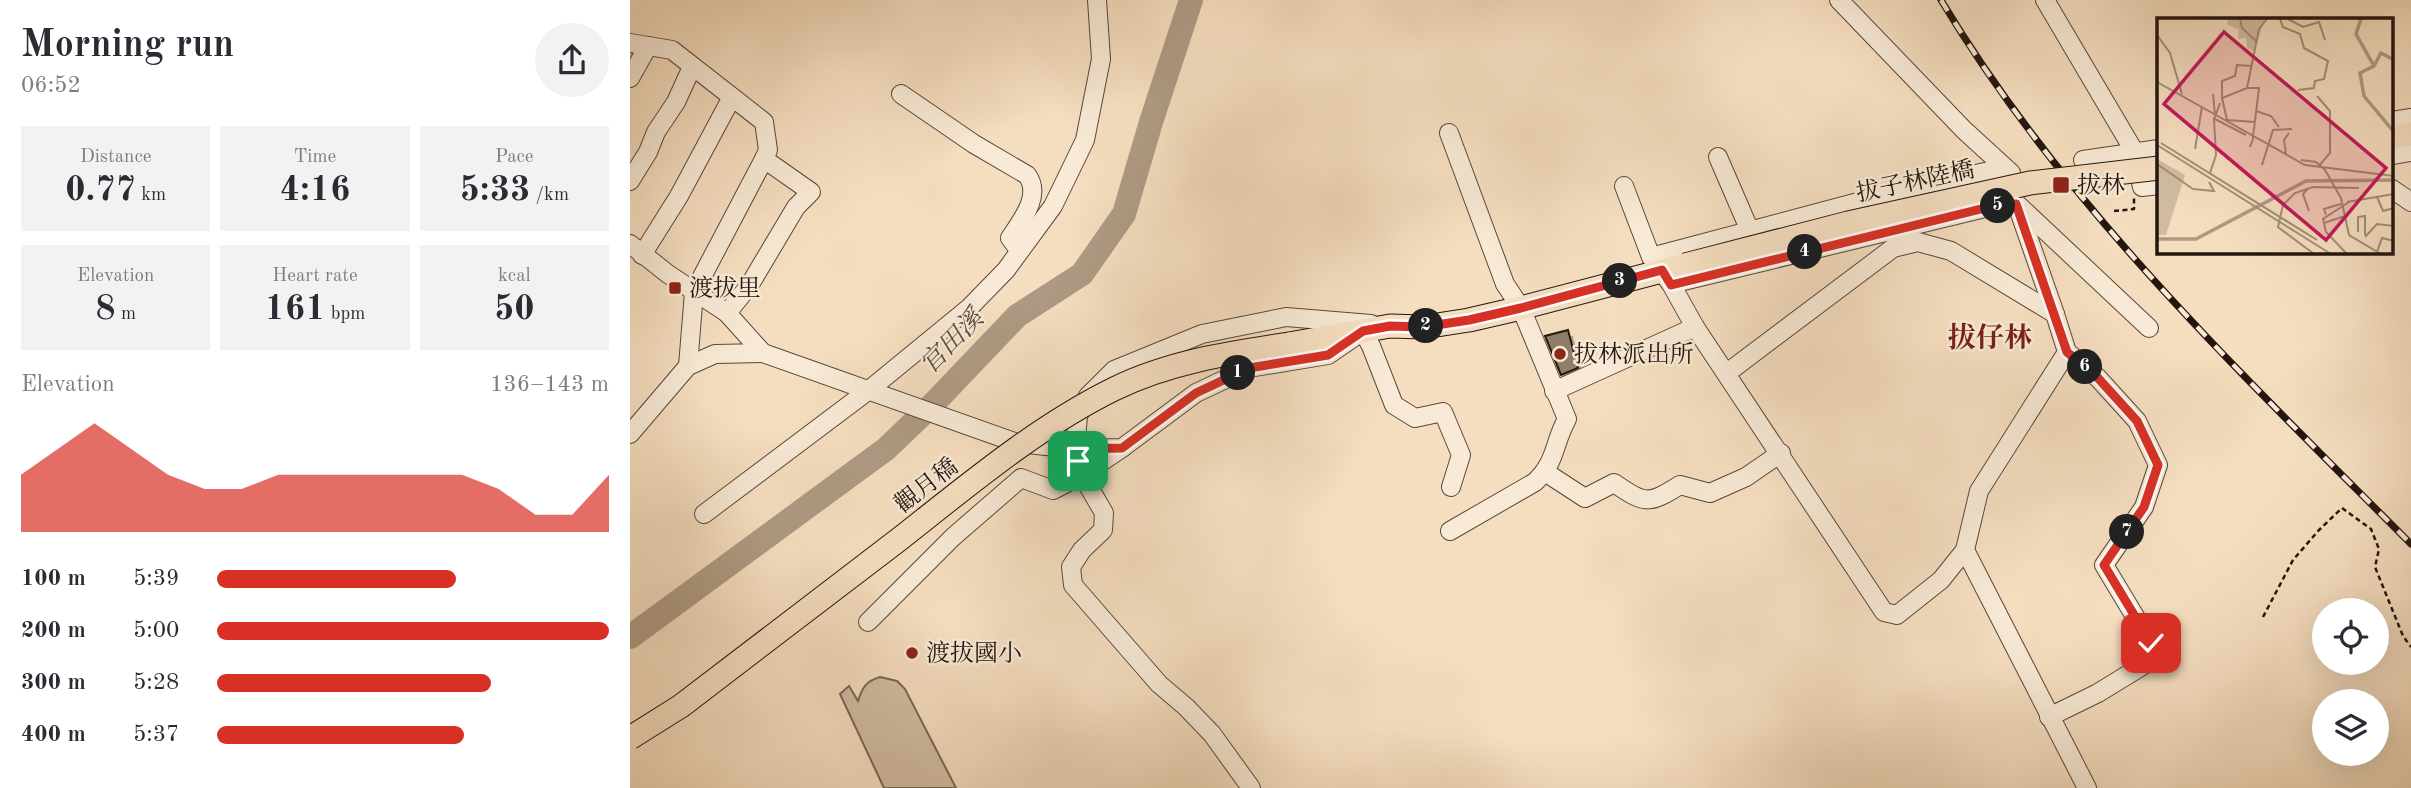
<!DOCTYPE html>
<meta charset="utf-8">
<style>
body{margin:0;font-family:"Old Standard TT","Noto Serif TC",serif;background:#f2f2f3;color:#2b2b33;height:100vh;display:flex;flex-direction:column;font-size:26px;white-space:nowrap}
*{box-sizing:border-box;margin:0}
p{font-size:23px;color:#7c7c81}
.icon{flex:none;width:38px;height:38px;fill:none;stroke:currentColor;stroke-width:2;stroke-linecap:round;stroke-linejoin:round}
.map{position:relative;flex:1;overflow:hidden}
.panel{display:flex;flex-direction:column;background:#fff;width:630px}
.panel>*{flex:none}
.fabs{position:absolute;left:1682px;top:598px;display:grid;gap:14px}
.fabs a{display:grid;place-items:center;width:77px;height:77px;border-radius:50%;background:#fff;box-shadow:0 7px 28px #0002;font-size:35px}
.pin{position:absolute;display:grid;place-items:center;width:60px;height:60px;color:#fff;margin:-30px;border-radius:14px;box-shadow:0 4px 10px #0006}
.km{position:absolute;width:35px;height:35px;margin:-18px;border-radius:50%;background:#222;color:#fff;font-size:19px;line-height:35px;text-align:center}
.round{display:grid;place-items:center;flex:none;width:74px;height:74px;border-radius:37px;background:#f2f2f3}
.head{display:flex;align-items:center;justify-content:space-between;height:119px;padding:0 21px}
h1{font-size:38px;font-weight:800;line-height:52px}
.figures{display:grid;grid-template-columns:repeat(3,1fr);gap:10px;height:119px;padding:7px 21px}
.figures div{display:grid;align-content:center;border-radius:0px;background:#f2f2f3;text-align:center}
.figures b{font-size:35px;font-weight:800}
.figures small{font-size:19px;font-weight:400}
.figures p{font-size:19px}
.chart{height:196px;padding:14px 21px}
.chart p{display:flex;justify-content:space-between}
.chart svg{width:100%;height:126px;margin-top:7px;fill:#d93025;opacity:.7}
ul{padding:0 21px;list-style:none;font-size:23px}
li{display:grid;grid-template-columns:112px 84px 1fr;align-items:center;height:52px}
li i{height:18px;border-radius:9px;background:#d93025}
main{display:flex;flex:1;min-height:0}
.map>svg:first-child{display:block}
</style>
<main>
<section class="panel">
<div class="head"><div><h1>Morning run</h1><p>06:52</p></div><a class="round"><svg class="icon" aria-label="share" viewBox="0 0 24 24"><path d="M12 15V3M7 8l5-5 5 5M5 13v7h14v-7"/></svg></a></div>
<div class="figures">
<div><p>Distance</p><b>0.77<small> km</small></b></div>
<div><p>Time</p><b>4:16</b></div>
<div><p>Pace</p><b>5:33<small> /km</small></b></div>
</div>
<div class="figures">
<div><p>Elevation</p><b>8<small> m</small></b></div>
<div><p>Heart rate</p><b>161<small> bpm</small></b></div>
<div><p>kcal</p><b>50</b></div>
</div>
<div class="chart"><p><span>Elevation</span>136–143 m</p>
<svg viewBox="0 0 160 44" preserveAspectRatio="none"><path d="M0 44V24L10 15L20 6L30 15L40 24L50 29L60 29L70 24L80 24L90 24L100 24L110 24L120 24L130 29L140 38L150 38L160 24V44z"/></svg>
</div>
<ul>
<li><b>100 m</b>5:39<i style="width:61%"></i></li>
<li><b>200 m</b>5:00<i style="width:100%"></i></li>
<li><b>300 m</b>5:28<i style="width:70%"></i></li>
<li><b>400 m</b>5:37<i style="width:63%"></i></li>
</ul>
</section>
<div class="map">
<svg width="1781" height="788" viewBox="0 0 1781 788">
<defs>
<filter id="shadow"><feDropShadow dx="4" dy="7" stdDeviation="0" flood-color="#0004"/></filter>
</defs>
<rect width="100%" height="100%" fill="#f5dec0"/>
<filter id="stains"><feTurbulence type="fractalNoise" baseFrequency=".00286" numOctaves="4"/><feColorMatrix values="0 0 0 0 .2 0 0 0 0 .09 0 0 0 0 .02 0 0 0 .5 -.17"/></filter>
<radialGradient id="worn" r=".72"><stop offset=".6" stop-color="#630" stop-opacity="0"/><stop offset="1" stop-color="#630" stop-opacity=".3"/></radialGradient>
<path fill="#d1bca2" stroke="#7a6858" stroke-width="2" d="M250,677L267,681L275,689L326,788H254L210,694L219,686L228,701C232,688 236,681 250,677Z"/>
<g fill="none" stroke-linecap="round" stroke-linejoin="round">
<polyline stroke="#ae9a84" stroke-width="24" points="0,637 256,449 304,403 387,316 452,274 494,214 521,122 561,0"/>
</g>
<polygon fill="#907e6b" stroke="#23150f" stroke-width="2" filter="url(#shadow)" points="938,330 948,368 931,375 915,336"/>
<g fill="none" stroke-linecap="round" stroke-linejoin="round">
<g stroke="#58473b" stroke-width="20">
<g id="minor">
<polyline points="1209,0 1334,130 1381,173"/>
<polyline points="1415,0 1504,151 1512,187 1529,185"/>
<polyline points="0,43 42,50 134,122 138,150 134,159 64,292 58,366"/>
<polyline points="0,78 18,46"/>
<path d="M271,94L344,144L397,175C412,195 392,220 380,238L389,250"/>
<polyline points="1762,121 1781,118"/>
<path d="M819,133L875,284L891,308L937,419C923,444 927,461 905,482L820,531"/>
<polyline points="1762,155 1781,152"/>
<polyline points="1088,157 1120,231"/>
<polyline points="1453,160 1529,149"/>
<polyline points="0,181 18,152 26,132 46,102 62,67"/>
<polyline points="994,186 1021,257 1041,284 1065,327 1254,612 1267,615 1311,580 1335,550 1349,491 1437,352 1425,314 1321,251 1288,242 1263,248 1097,373"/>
<polyline points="1762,189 1781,202"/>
<polyline points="1388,208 1425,314"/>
<polyline points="0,244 38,274 97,313 133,353 387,443 445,449 492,448 566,393 619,368 698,355 733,331 741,346 764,405 785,418 813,412 831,455 821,487"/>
<polyline points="12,255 49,196 102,97"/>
<polyline points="1021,257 1292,185 1374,168"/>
<polyline points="1041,284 1351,209 1386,203 1519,328"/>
<polyline points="97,313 119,286 166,207 181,192 134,159"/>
<polyline points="924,391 1065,327"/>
<polyline points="0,434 58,366 85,354 133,353"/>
<path d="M915,472L955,498L984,483C1015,504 1018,505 1050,485L1080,493L1116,477L1151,453"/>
<polyline points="74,514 239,390 339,308 376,270 423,206 455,140 471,59 467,0"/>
<polyline points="1335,550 1457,788"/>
<polyline points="238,622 323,537 391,478 423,490 452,475 492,448"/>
<polyline points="1419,717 1468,693 1517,663 1521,643 1474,565 1514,507 1528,465 1507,421 1468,378 1437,352"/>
<polyline points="621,788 582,734 556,707 529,684 443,585 441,567 452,550 473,530 474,513 452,475 445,449 448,416 458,396 484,370 572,334 656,317 741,324"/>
</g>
</g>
<g stroke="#23150f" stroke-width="25">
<g id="major">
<polyline points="1762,137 1781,134"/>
<polyline points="659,344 760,326 794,327 839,320 891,308 1055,265"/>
</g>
</g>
<g stroke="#23150f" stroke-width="2.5" stroke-dasharray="5 3.5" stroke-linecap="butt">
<polyline points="1484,211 1504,209 1504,198"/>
<polyline points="1633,617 1663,560 1689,530 1712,508 1741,529 1749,549 1745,567 1773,636 1781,647"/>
</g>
<use href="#minor" stroke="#f8ead6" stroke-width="18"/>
<use href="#major" stroke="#f5dec0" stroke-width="23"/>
<g stroke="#23150f" stroke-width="7">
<path id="rail" d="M1311,0C1435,207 1612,374 1781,544"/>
</g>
<use href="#rail" stroke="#f8ead6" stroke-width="4.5" stroke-dasharray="13" stroke-linecap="butt"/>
<g stroke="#23150f" stroke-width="25" stroke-linecap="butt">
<g id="major-bridge">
<polyline points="1055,265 1218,223 1400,183 1529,168"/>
<path d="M0,738L51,706C123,651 195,596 267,541C336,487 405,428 484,389C539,362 599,353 659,344"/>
</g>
</g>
<use href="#major-bridge" stroke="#f5dec0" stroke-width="23"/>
</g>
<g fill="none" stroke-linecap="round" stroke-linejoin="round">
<g stroke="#fff" stroke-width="14">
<polyline id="route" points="448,461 445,449 492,448 566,393 619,368 698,355 733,331 760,326 793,327 839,320 891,308 1032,270 1041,285 1351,209 1386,204 1437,352 1468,378 1507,421 1528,465 1514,507 1474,565 1521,643"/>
</g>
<use href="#route" stroke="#d93025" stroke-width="9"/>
</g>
<g fill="#8f2418" stroke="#f8ead6" stroke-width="2.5">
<rect x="1422" y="176" width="18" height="18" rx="3.5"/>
<rect x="38" y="281" width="14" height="14" rx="3.5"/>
<circle cx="930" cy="354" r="7"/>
<circle cx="282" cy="653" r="7"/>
</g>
<g text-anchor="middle" stroke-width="5" stroke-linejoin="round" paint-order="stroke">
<g font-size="24" fill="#23150f" stroke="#f8ead6">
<text transform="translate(1285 181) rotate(-12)" y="8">拔子林陸橋</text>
<text transform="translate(296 485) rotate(-38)" y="8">觀月穚</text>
</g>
<g font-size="24" fill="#23150f" stroke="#f8ead6" text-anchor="start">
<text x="1447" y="193">拔林</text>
<text x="59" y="296">渡拔里</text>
<text x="944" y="362">拔林派出所</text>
<text x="296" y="661">渡拔國小</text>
</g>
<g font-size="26" font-style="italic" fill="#5b4a3e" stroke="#f8ead6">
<text transform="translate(321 341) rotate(-46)" y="9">官田溪</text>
</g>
<g font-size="28" font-weight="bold" fill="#7a1f14" stroke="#f8ead6">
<text x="1360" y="347">拔仔林</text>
</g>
</g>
<g transform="translate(1527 18)">
<rect width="236" height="236" fill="#f5dec0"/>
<path d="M71,1H108L97,34L90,30L89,20L81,21L82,12L70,6ZM0,141L28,157L9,217H0Z" fill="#d1bca2"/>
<path fill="none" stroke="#ae9a84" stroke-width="3.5" d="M204,1L199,16L217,48M237,42L224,35L217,48L203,55L207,78L237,114M0,221H39L149,163L237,162"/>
<path fill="none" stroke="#a18e79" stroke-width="2" d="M83,1L85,10L100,24M123,1L126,9L143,16L147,30L171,43L167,61L158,63L157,70L141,72M131,1L146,9L162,4L168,22M0,17L13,35L25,76M0,64L148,147L237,158M90,70L102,11L110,1M56,76L58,97M160,78L173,93V135L161,149M65,80V63L78,58L80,47L95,48M99,93L114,98L122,109M56,100L89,117M4,125L160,222M0,127L174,236M93,129L96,121V117L97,111L102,70H90L65,80L70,102L98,104M38,131L45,89M129,136L127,122L132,115M144,142L159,144L168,152L184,180L192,217L224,236M0,146L36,171L57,173L52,164M105,147L116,112L135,111M53,155L59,137L57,102L63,85M150,172L146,176L152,193M220,179L226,193L237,190M190,184L237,176M169,197L167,191L184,186M167,205L188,198M201,214V199L208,198V217M208,219L220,206L237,208M220,234L225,220L237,223M157,236L121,209L126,187L138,175L156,169L202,170M190,236L169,214L166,201L192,184"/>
<path fill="#c2185b" fill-opacity="0.15" stroke="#c2185b" stroke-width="3.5" d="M67,14L229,150L169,222L7,86Z"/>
<rect width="236" height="236" fill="none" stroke="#23150f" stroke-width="3.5"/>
</g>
<rect width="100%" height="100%" filter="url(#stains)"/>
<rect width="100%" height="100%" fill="url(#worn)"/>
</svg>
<div class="fabs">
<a><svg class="icon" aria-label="locate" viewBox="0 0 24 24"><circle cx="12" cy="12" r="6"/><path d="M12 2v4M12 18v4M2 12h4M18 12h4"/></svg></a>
<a><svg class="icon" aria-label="layers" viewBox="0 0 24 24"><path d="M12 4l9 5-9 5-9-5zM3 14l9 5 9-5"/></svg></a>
</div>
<div class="pin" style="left:448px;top:461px;background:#1e9e55"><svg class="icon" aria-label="arrive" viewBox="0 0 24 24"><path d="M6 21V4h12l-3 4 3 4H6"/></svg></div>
<div class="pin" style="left:1521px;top:643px;background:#d93025"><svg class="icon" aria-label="check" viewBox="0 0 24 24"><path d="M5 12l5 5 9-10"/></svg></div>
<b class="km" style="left:608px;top:373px">1</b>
<b class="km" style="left:796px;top:326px">2</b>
<b class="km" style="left:990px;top:281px">3</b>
<b class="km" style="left:1175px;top:252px">4</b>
<b class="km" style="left:1368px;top:206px">5</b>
<b class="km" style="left:1455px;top:367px">6</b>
<b class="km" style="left:1497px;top:532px">7</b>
</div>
</main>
